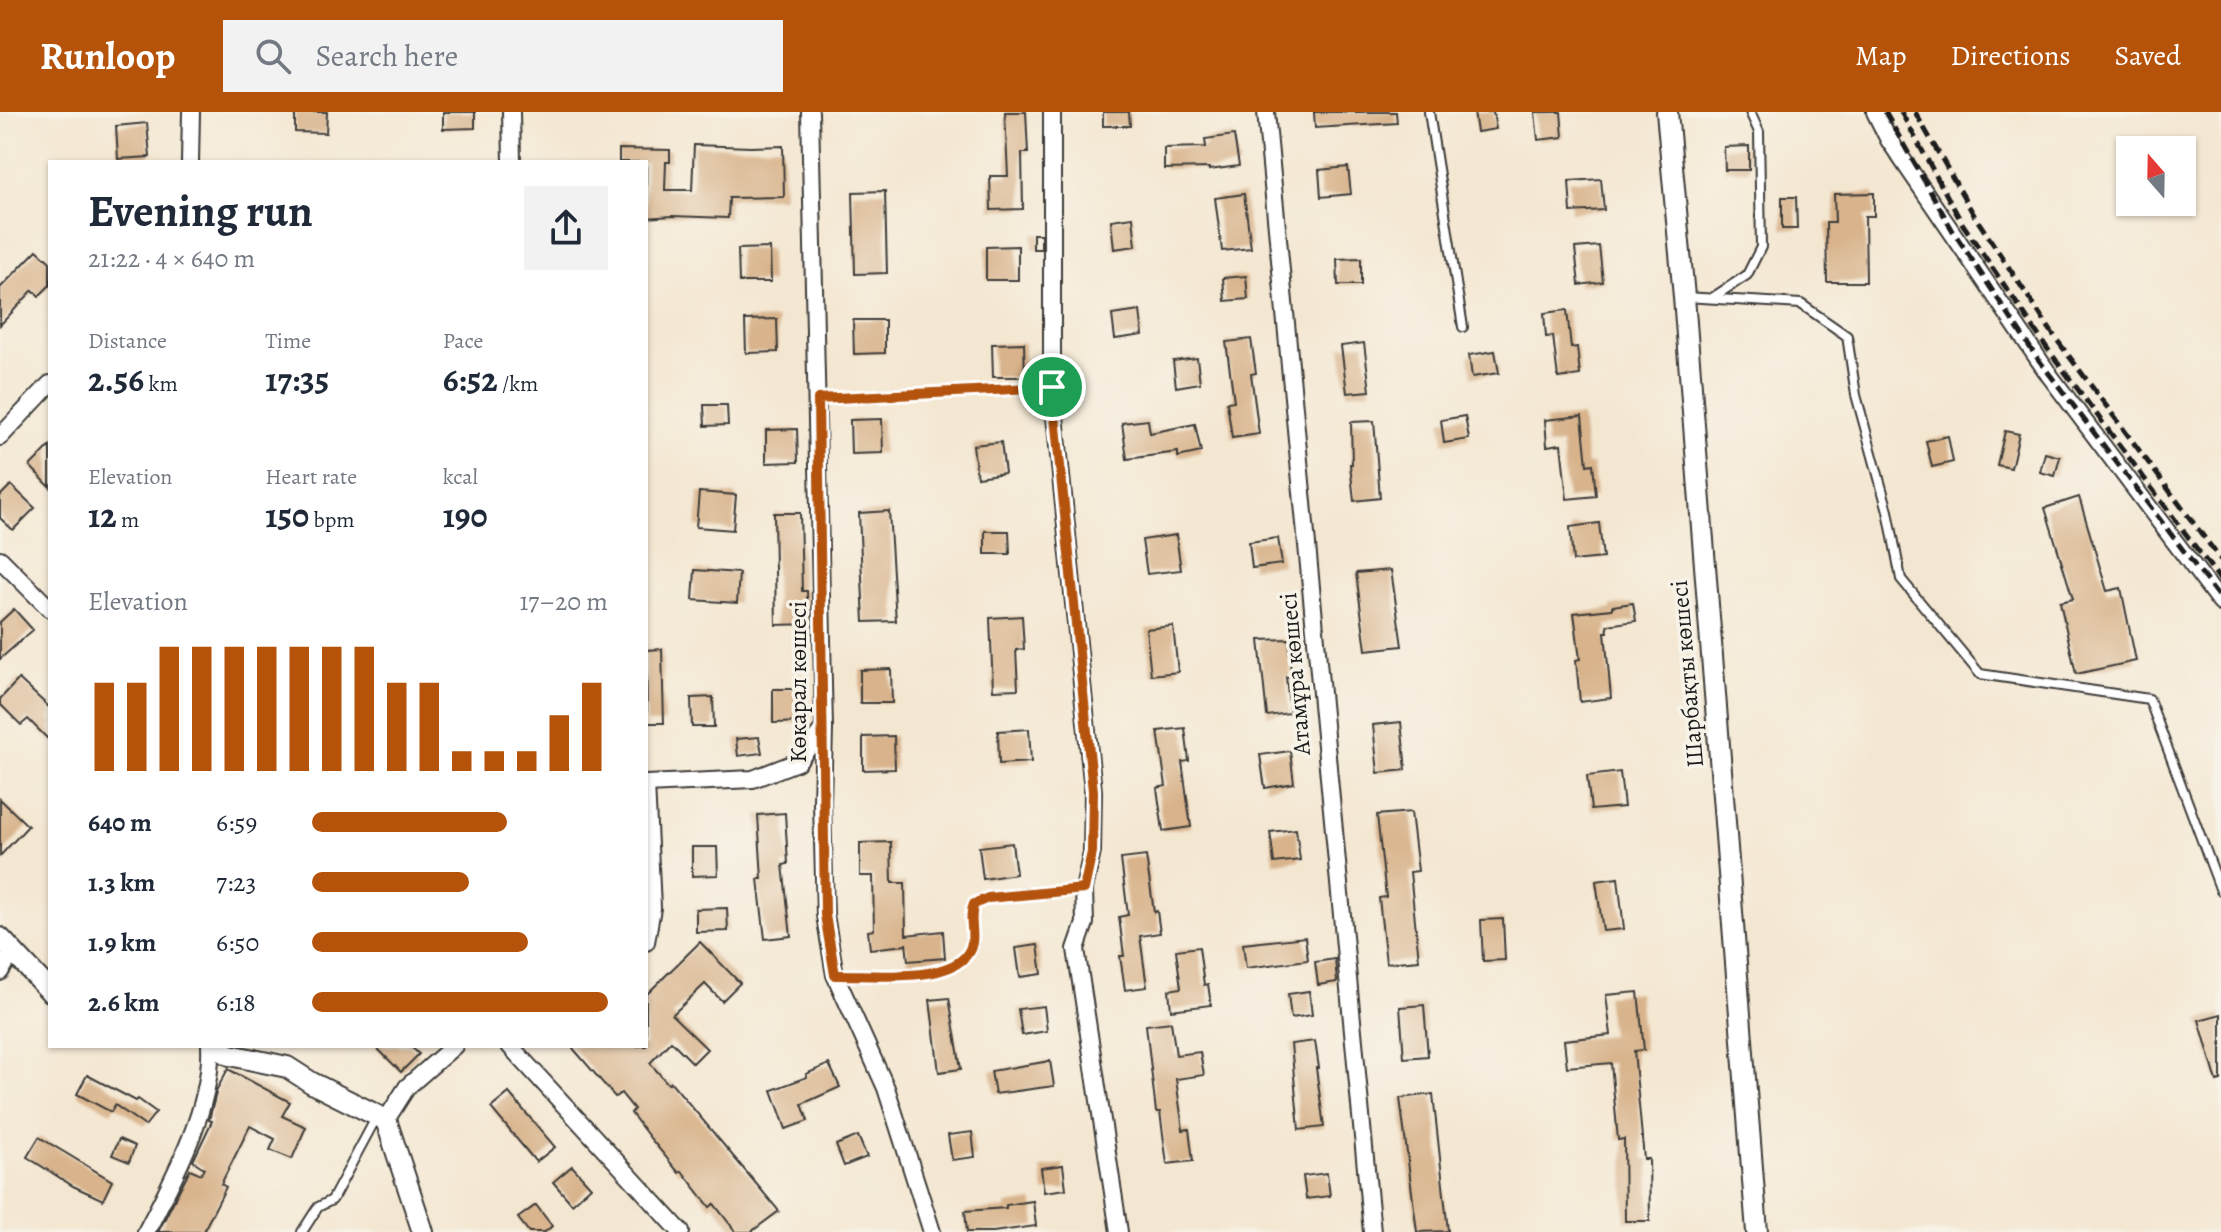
<!DOCTYPE html>
<meta charset="utf-8">
<style>
body{margin:0;font-family:Alegreya,serif;background:#f2f2f3;color:#1f2937;height:100vh;display:flex;flex-direction:column;font-size:30px;white-space:nowrap}
*{box-sizing:border-box;margin:0}
p{font-size:26px;color:#747a83}
.icon{flex:none;width:44px;height:44px;fill:none;stroke:currentColor;stroke-width:2;stroke-linecap:round;stroke-linejoin:round}
.map{position:relative;flex:1;overflow:hidden}
.sheet{position:absolute;left:48px;top:48px;width:600px;height:888px;display:flex;flex-direction:column;background:#fff;border-radius:0px;box-shadow:0 2px 6px #0004}
.sheet>*{flex:none}
.needle{width:52px;rotate:340deg}
.buttons{position:absolute;left:2116px;top:24px;display:grid;gap:16px}
.buttons a{display:grid;place-items:center;width:80px;height:80px;border-radius:0px;background:#fff;box-shadow:0 2px 6px #0004;font-size:40px}
.pin{position:absolute;display:grid;place-items:center;width:68px;height:68px;color:#fff;margin:-34px;border:4px solid #fff;border-radius:50%;box-shadow:0 2px 8px #0007}
.round{display:grid;place-items:center;flex:none;width:84px;height:84px;border-radius:0px;background:#f2f2f3}
.headline{display:flex;align-items:center;justify-content:space-between;height:136px;padding:0 40px}
h1{font-size:44px;font-weight:700;line-height:60px}
.figures{display:grid;grid-template-columns:repeat(3,1fr);gap:12px;height:136px;padding:8px 40px}
.figures div{display:grid;align-content:center}
.figures b{font-size:34px;font-weight:700}
.figures small{font-size:22px;font-weight:400}
.figures p{font-size:22px}
.chart{height:224px;padding:16px 40px}
.chart p{display:flex;justify-content:space-between}
.chart svg{width:100%;height:144px;margin-top:8px;stroke:#b45309;stroke-width:6}
ul{padding:0 40px;list-style:none;font-size:26px}
li{display:grid;grid-template-columns:128px 96px 1fr;align-items:center;height:60px}
li i{height:20px;border-radius:10px;background:#b45309}
header{display:flex;align-items:center;gap:48px;box-sizing:border-box;height:112px;padding:0 40px;background:#b45309;color:#fff}
header strong{font-size:38px}
nav{display:flex;gap:44px;margin-inline-start:auto;font-size:28px}
.search{width:560px;height:72px;background:#f2f2f3;display:flex;align-items:center;gap:20px;box-sizing:border-box;padding:0 28px;border-radius:0px;color:#747a83;font-size:30px}
.map>svg:first-child{display:block}
</style>
<header>
<strong>Runloop</strong>
<div class="search"><svg class="icon" aria-label="search" viewBox="0 0 24 24"><circle cx="10" cy="10" r="6"/><path d="M15 15l6 6"/></svg>Search here</div>
<nav><a>Map</a><a>Directions</a><a>Saved</a></nav>
</header>
<div class="map">
<svg width="2221" height="1120" viewBox="0 0 2221 1120">
<rect width="100%" height="100%" fill="#f7f3e8"/>
<filter id="ink" filterUnits="userSpaceOnUse"><feTurbulence type="fractalNoise" baseFrequency=".0125" numOctaves="2"/><feDisplacementMap in="SourceGraphic" scale="16" xChannelSelector="R" yChannelSelector="G"/><feConvolveMatrix kernelMatrix="1 2 1 2 8 2 1 2 1" color-interpolation-filters="sRGB"/></filter>
<filter id="wash" filterUnits="userSpaceOnUse"><feTurbulence type="fractalNoise" baseFrequency=".006" numOctaves="4" result="noise"/><feDisplacementMap in="SourceGraphic" scale="32" xChannelSelector="R" yChannelSelector="G"/><feGaussianBlur stdDeviation="1.8" result="paint"/><feColorMatrix in="noise" values="0 0 0 0 0 0 0 0 0 0 0 0 0 0 0 0 0 1.4 0 .05"/><feComposite in="paint" operator="in"/></filter>
<g filter="url(#wash)">
<rect width="100%" height="100%" fill="#f4e7d2"/>
<g id="blocks">
<g fill="#d8b38b">
<polygon points="295,0 327,0 326,21 295,20"/>
<polygon points="443,0 475,0 475,16 443,17"/>
<polygon points="1005,0 1026,0 1028,41 1022,41 1023,97 991,98 990,64 1008,64"/>
<polygon points="1103,0 1129,0 1130,14 1103,14"/>
<polygon points="1314,0 1396,0 1397,11 1315,16"/>
<polygon points="1474,0 1493,0 1496,17 1477,20"/>
<polygon points="1535,0 1561,0 1563,25 1538,28"/>
<polygon points="147,11 150,45 118,47 116,14"/>
<polygon points="1234,23 1239,54 1209,58 1209,56 1164,57 1164,36 1206,35 1205,27"/>
<polygon points="694,33 751,35 783,34 784,85 729,86 728,106 672,104 646,106 646,50 619,50 619,37 670,38 670,50 666,50 665,78 692,78"/>
<polygon points="1749,34 1749,58 1725,58 1724,35"/>
<polygon points="1348,55 1351,82 1321,85 1319,58"/>
<polygon points="1601,67 1604,98 1571,100 1569,69"/>
<polygon points="885,79 887,161 855,162 853,80"/>
<polygon points="1874,81 1874,104 1865,104 1866,170 1827,170 1826,111 1835,111 1834,82"/>
<polygon points="1244,82 1251,136 1222,139 1215,86"/>
<polygon points="1782,85 1796,85 1797,117 1782,117"/>
<polygon points="1133,105 1136,134 1114,137 1111,108"/>
<rect x="1033" y="122" width="8" height="15"/>
<polygon points="1018,134 1018,168 986,168 986,135"/>
<polygon points="1599,134 1603,170 1579,173 1575,136"/>
<polygon points="770,136 771,170 739,170 738,137"/>
<polygon points="37,138 50,150 50,173 39,184 33,178 0,213 0,176"/>
<polygon points="1361,146 1361,173 1338,173 1337,147"/>
<polygon points="1246,164 1248,187 1225,189 1223,166"/>
<polygon points="1567,198 1571,236 1577,235 1580,263 1558,266 1553,224 1546,225 1544,201"/>
<polygon points="1140,199 1143,223 1115,227 1112,203"/>
<polygon points="777,207 778,240 746,241 745,208"/>
<polygon points="853,208 885,208 885,241 854,242"/>
<polygon points="1251,227 1256,261 1251,262 1259,322 1232,326 1227,290 1234,289 1226,230"/>
<polygon points="1024,231 1025,265 993,265 992,232"/>
<polygon points="1364,231 1370,279 1347,281 1341,234"/>
<polygon points="1495,239 1499,261 1472,265 1469,243"/>
<polygon points="1197,246 1200,271 1176,275 1173,249"/>
<polygon points="704,293 727,293 728,313 705,314"/>
<polygon points="1465,304 1469,327 1444,331 1441,308"/>
<polygon points="1582,304 1587,353 1593,352 1596,384 1567,387 1561,332 1547,334 1545,308"/>
<polygon points="882,307 883,341 851,342 850,308"/>
<polygon points="1148,308 1150,321 1195,312 1201,340 1178,345 1178,340 1127,347 1122,311"/>
<polygon points="1374,309 1380,386 1354,389 1350,352 1352,352 1351,310"/>
<polygon points="797,317 798,350 766,351 766,318"/>
<polygon points="2005,319 2019,322 2011,356 1997,353"/>
<polygon points="1948,324 1953,350 1932,355 1926,329"/>
<polygon points="1001,330 1005,361 977,365 973,333"/>
<polygon points="50,334 50,375 30,354"/>
<polygon points="2045,341 2060,345 2055,364 2040,360"/>
<polygon points="11,373 35,396 13,418 0,406 0,384"/>
<polygon points="699,380 736,383 733,418 696,415"/>
<polygon points="2079,385 2107,479 2121,476 2136,549 2076,562 2060,490 2073,487 2045,396"/>
<polygon points="889,399 896,509 864,510 859,401"/>
<polygon points="774,401 800,401 802,479 807,479 808,512 776,513"/>
<polygon points="1599,411 1603,446 1573,449 1570,415"/>
<polygon points="985,419 1009,419 1010,442 985,442"/>
<polygon points="1176,423 1181,458 1147,462 1142,428"/>
<polygon points="1278,426 1282,452 1252,456 1249,430"/>
<polygon points="695,458 739,461 737,491 693,488"/>
<polygon points="1391,458 1402,534 1366,538 1356,461"/>
<polygon points="1633,491 1636,509 1607,513 1608,520 1605,520 1611,586 1580,590 1576,548 1580,547 1574,501 1612,497 1612,494"/>
<polygon points="14,497 33,518 0,547 0,510"/>
<polygon points="1022,504 1024,537 1016,538 1018,577 993,578 990,506"/>
<polygon points="1173,514 1178,560 1151,563 1146,517"/>
<polygon points="1289,527 1291,564 1286,565 1290,601 1267,604 1259,528"/>
<polygon points="662,537 664,611 647,611 646,538"/>
<polygon points="891,557 892,591 860,591 860,558"/>
<polygon points="19,567 50,596 50,629 28,607 21,613 0,592 0,587"/>
<polygon points="773,577 804,577 805,610 773,611"/>
<polygon points="713,585 714,615 692,615 691,586"/>
<polygon points="1401,610 1406,658 1378,661 1373,613"/>
<polygon points="1185,616 1189,649 1182,650 1191,715 1163,719 1157,676 1166,674 1158,619"/>
<polygon points="1029,617 1031,650 999,652 998,619"/>
<polygon points="894,624 895,657 863,658 863,625"/>
<polygon points="759,625 762,641 738,644 736,627"/>
<polygon points="1290,639 1294,671 1265,676 1260,643"/>
<polygon points="1620,660 1624,695 1591,698 1587,664"/>
<polygon points="0,687 28,714 0,744"/>
<polygon points="1411,700 1418,759 1410,760 1419,848 1386,851 1379,786 1386,785 1377,703"/>
<polygon points="785,701 788,752 783,753 791,824 765,827 758,767 762,767 758,703"/>
<polygon points="1296,717 1300,748 1274,751 1270,720"/>
<polygon points="891,730 892,771 905,771 906,823 943,819 945,846 908,849 906,831 906,833 870,837 868,819 874,818 873,764 860,764 860,731"/>
<polygon points="1012,731 1016,762 983,767 979,735"/>
<polygon points="692,735 717,735 718,763 692,764"/>
<polygon points="1146,744 1154,800 1157,799 1160,821 1140,824 1147,875 1125,878 1120,844 1124,844 1119,805 1128,803 1121,747"/>
<polygon points="1618,766 1624,817 1603,819 1596,769"/>
<polygon points="727,796 728,819 696,820 696,797"/>
<polygon points="1503,807 1505,848 1483,849 1481,808"/>
<polygon points="1305,825 1308,848 1246,856 1243,832"/>
<polygon points="700,830 740,871 722,889 705,872 672,903 707,937 693,951 671,929 650,951 668,972 671,970 779,1099 751,1120 736,1120 714,1092 710,1095 682,1059 679,1061 650,1026 631,1001 634,997 621,981 615,985 571,934 646,934 646,883"/>
<polygon points="1038,833 1042,862 1020,865 1016,836"/>
<polygon points="1199,835 1204,873 1208,872 1211,893 1171,898 1169,878 1181,876 1176,838"/>
<polygon points="1335,847 1337,870 1318,873 1315,850"/>
<polygon points="1309,879 1312,903 1291,906 1288,882"/>
<polygon points="1638,880 1644,938 1634,939 1644,1047 1649,1047 1650,1109 1625,1109 1624,1027 1618,1028 1611,951 1567,955 1564,928 1611,923 1606,883"/>
<polygon points="949,886 961,957 939,960 930,888"/>
<polygon points="1424,893 1428,944 1404,946 1400,895"/>
<polygon points="1044,894 1047,919 1022,923 1018,897"/>
<polygon points="2221,902 2221,969 2217,970 2199,908"/>
<polygon points="1171,910 1176,943 1200,940 1204,963 1176,967 1183,1018 1189,1017 1193,1049 1167,1052 1160,1000 1156,1000 1146,913"/>
<polygon points="1315,929 1319,956 1316,956 1324,1015 1299,1018 1291,932"/>
<polygon points="375,934 410,934 419,942 401,960"/>
<polygon points="1050,949 1054,974 995,982 991,959"/>
<polygon points="829,952 840,975 802,992 808,1009 786,1017 772,978 807,965 806,962"/>
<polygon points="228,957 290,990 282,1004 306,1015 292,1047 270,1038 275,1027 250,1014 221,1072 226,1075 203,1120 158,1120 190,1057 201,1062 204,1056 193,1049 212,1009 209,1008 217,977"/>
<polygon points="87,963 136,989 138,987 156,1000 145,1014 115,993 111,1000 77,982"/>
<polygon points="509,981 555,1035 536,1050 491,996"/>
<polygon points="1433,982 1448,1119 1417,1120 1400,986"/>
<polygon points="972,1020 975,1045 952,1048 948,1023"/>
<polygon points="858,1024 867,1045 844,1054 836,1033"/>
<polygon points="39,1025 112,1069 103,1088 73,1074 27,1045"/>
<polygon points="119,1027 135,1034 129,1050 112,1043"/>
<polygon points="1063,1053 1066,1077 1044,1080 1041,1056"/>
<polygon points="572,1054 591,1075 572,1092 553,1070"/>
<polygon points="1327,1061 1330,1084 1306,1087 1303,1064"/>
<polygon points="1033,1089 1036,1114 993,1120 967,1120 965,1099 1006,1096 1006,1093"/>
<polygon points="536,1093 552,1114 545,1120 529,1120 518,1106"/>
</g>
</g>
</g>
<g filter="url(#ink)">
<use href="#blocks" fill-opacity="0" stroke="#3c3a37" stroke-width="2"/>
<g fill="none" stroke-linecap="round" stroke-linejoin="round">
<g stroke="#3c3a37" stroke-width="12">
<g id="service">
<polyline points="1429,0 1463,215"/>
<polyline points="1685,185 1801,192 1847,224 1856,283 1888,399 1901,467 1980,562 2149,587 2221,779"/>
<polyline points="1712,186 1747,163 1761,135 1759,20 1750,0"/>
<polyline points="818,287 1052,275"/>
<path d="M835,863C869,862 948,872 968,841C978,826 967,808 974,792L988,786L1084,777"/>
<polyline points="302,1120 318,1095 332,1088 376,1006"/>
</g>
</g>
<g stroke="#3c3a37" stroke-width="20">
<g id="minor">
<polyline points="511,0 512,50"/>
<polyline points="810,0 824,616 822,690 825,803 835,863 886,976 932,1120"/>
<polyline points="1052,0 1052,275 1093,679 1092,740 1084,777 1085,811 1076,837 1119,1120"/>
<polyline points="1266,0 1372,1120"/>
<polyline points="1875,0 1889,28 2050,264 2221,491"/>
<polyline points="190,50 191,0"/>
<polyline points="0,325 50,272"/>
<polyline points="0,447 50,497"/>
<polyline points="646,672 753,667 797,650 824,616"/>
<polyline points="646,830 652,796 646,672"/>
<polyline points="0,860 13,840"/>
<polyline points="510,934 681,1120"/>
<polyline points="386,1008 407,975 454,934"/>
<path d="M146,1120C173,1068 213,994 210,934"/>
</g>
</g>
<g stroke="#3c3a37" stroke-width="24">
<g id="tertiary">
<polyline points="1667,0 1684,185 1757,1120"/>
<polyline points="0,826 50,879"/>
<polyline points="214,934 230,943 287,955 312,971 386,1008 423,1120"/>
</g>
</g>
<use href="#service" stroke="#fff" stroke-width="8"/>
<use href="#minor" stroke="#fff" stroke-width="16"/>
<use href="#tertiary" stroke="#fff" stroke-width="20"/>
<g stroke="#1c1c1c" stroke-width="5" stroke-dasharray="12 6" stroke-linecap="butt">
<polyline points="1885,0 1953,119 2035,243 2221,488"/>
<polyline points="1901,0 1962,111 2047,236 2221,469"/>
<polyline points="1915,0 1974,103 2057,228 2221,448"/>
</g>
</g>
</g>
<g fill="none" stroke-linecap="round" stroke-linejoin="round" filter="url(#ink)">
<g stroke="#fff" stroke-width="16">
<path id="route" d="M1052,275L1093,679L1092,740L1084,777L988,786L974,792C967,808 978,826 968,841C948,872 868,862 835,863L825,803L818,287Z"/>
</g>
<use href="#route" stroke="#b45309" stroke-width="10"/>
</g>
<g text-anchor="middle" stroke-width="7" stroke-linejoin="round" paint-order="stroke">
<g font-size="24" fill="#1c1c1c" stroke="#f7f3e8">
<text transform="translate(1295 562) rotate(-95)" y="8">Атамұра көшесі</text>
<text transform="translate(1687 562) rotate(-95)" y="8">Шарбақты көшесі</text>
<text transform="translate(798 570) rotate(-90)" y="8">Көкарал көшесі</text>
</g>
</g>
</svg>
<div class="buttons">
<a><svg class="needle" viewBox="-14 -14 28 28"><path d="M0-13l5 13h-10z" fill="#e53935"/><path d="M0 13l5-13h-10z" fill="#747a83"/></svg></a>
</div>
<div class="pin" style="left:1052px;top:275px;background:#1e9e55"><svg class="icon" aria-label="arrive" viewBox="0 0 24 24"><path d="M6 21V4h12l-3 4 3 4H6"/></svg></div>
<section class="sheet">
<div class="headline"><div><h1>Evening run</h1><p>21:22 · 4 × 640 m</p></div><a class="round"><svg class="icon" aria-label="share" viewBox="0 0 24 24"><path d="M12 15V3M7 8l5-5 5 5M5 13v7h14v-7"/></svg></a></div>
<div class="figures">
<div><p>Distance</p><b>2.56<small> km</small></b></div>
<div><p>Time</p><b>17:35</b></div>
<div><p>Pace</p><b>6:52<small> /km</small></b></div>
</div>
<div class="figures">
<div><p>Elevation</p><b>12<small> m</small></b></div>
<div><p>Heart rate</p><b>150<small> bpm</small></b></div>
<div><p>kcal</p><b>190</b></div>
</div>
<div class="chart"><p><span>Elevation</span>17–20 m</p>
<svg viewBox="0 0 160 44" preserveAspectRatio="none"><path d="M5 44V17M15 44V17M25 44V6M35 44V6M45 44V6M55 44V6M65 44V6M75 44V6M85 44V6M95 44V17M105 44V17M115 44V38M125 44V38M135 44V38M145 44V27M155 44V17"/></svg>
</div>
<ul>
<li><b>640 m</b>6:59<i style="width:66%"></i></li>
<li><b>1.3 km</b>7:23<i style="width:53%"></i></li>
<li><b>1.9 km</b>6:50<i style="width:73%"></i></li>
<li><b>2.6 km</b>6:18<i style="width:100%"></i></li>
</ul>
</section>
</div>
